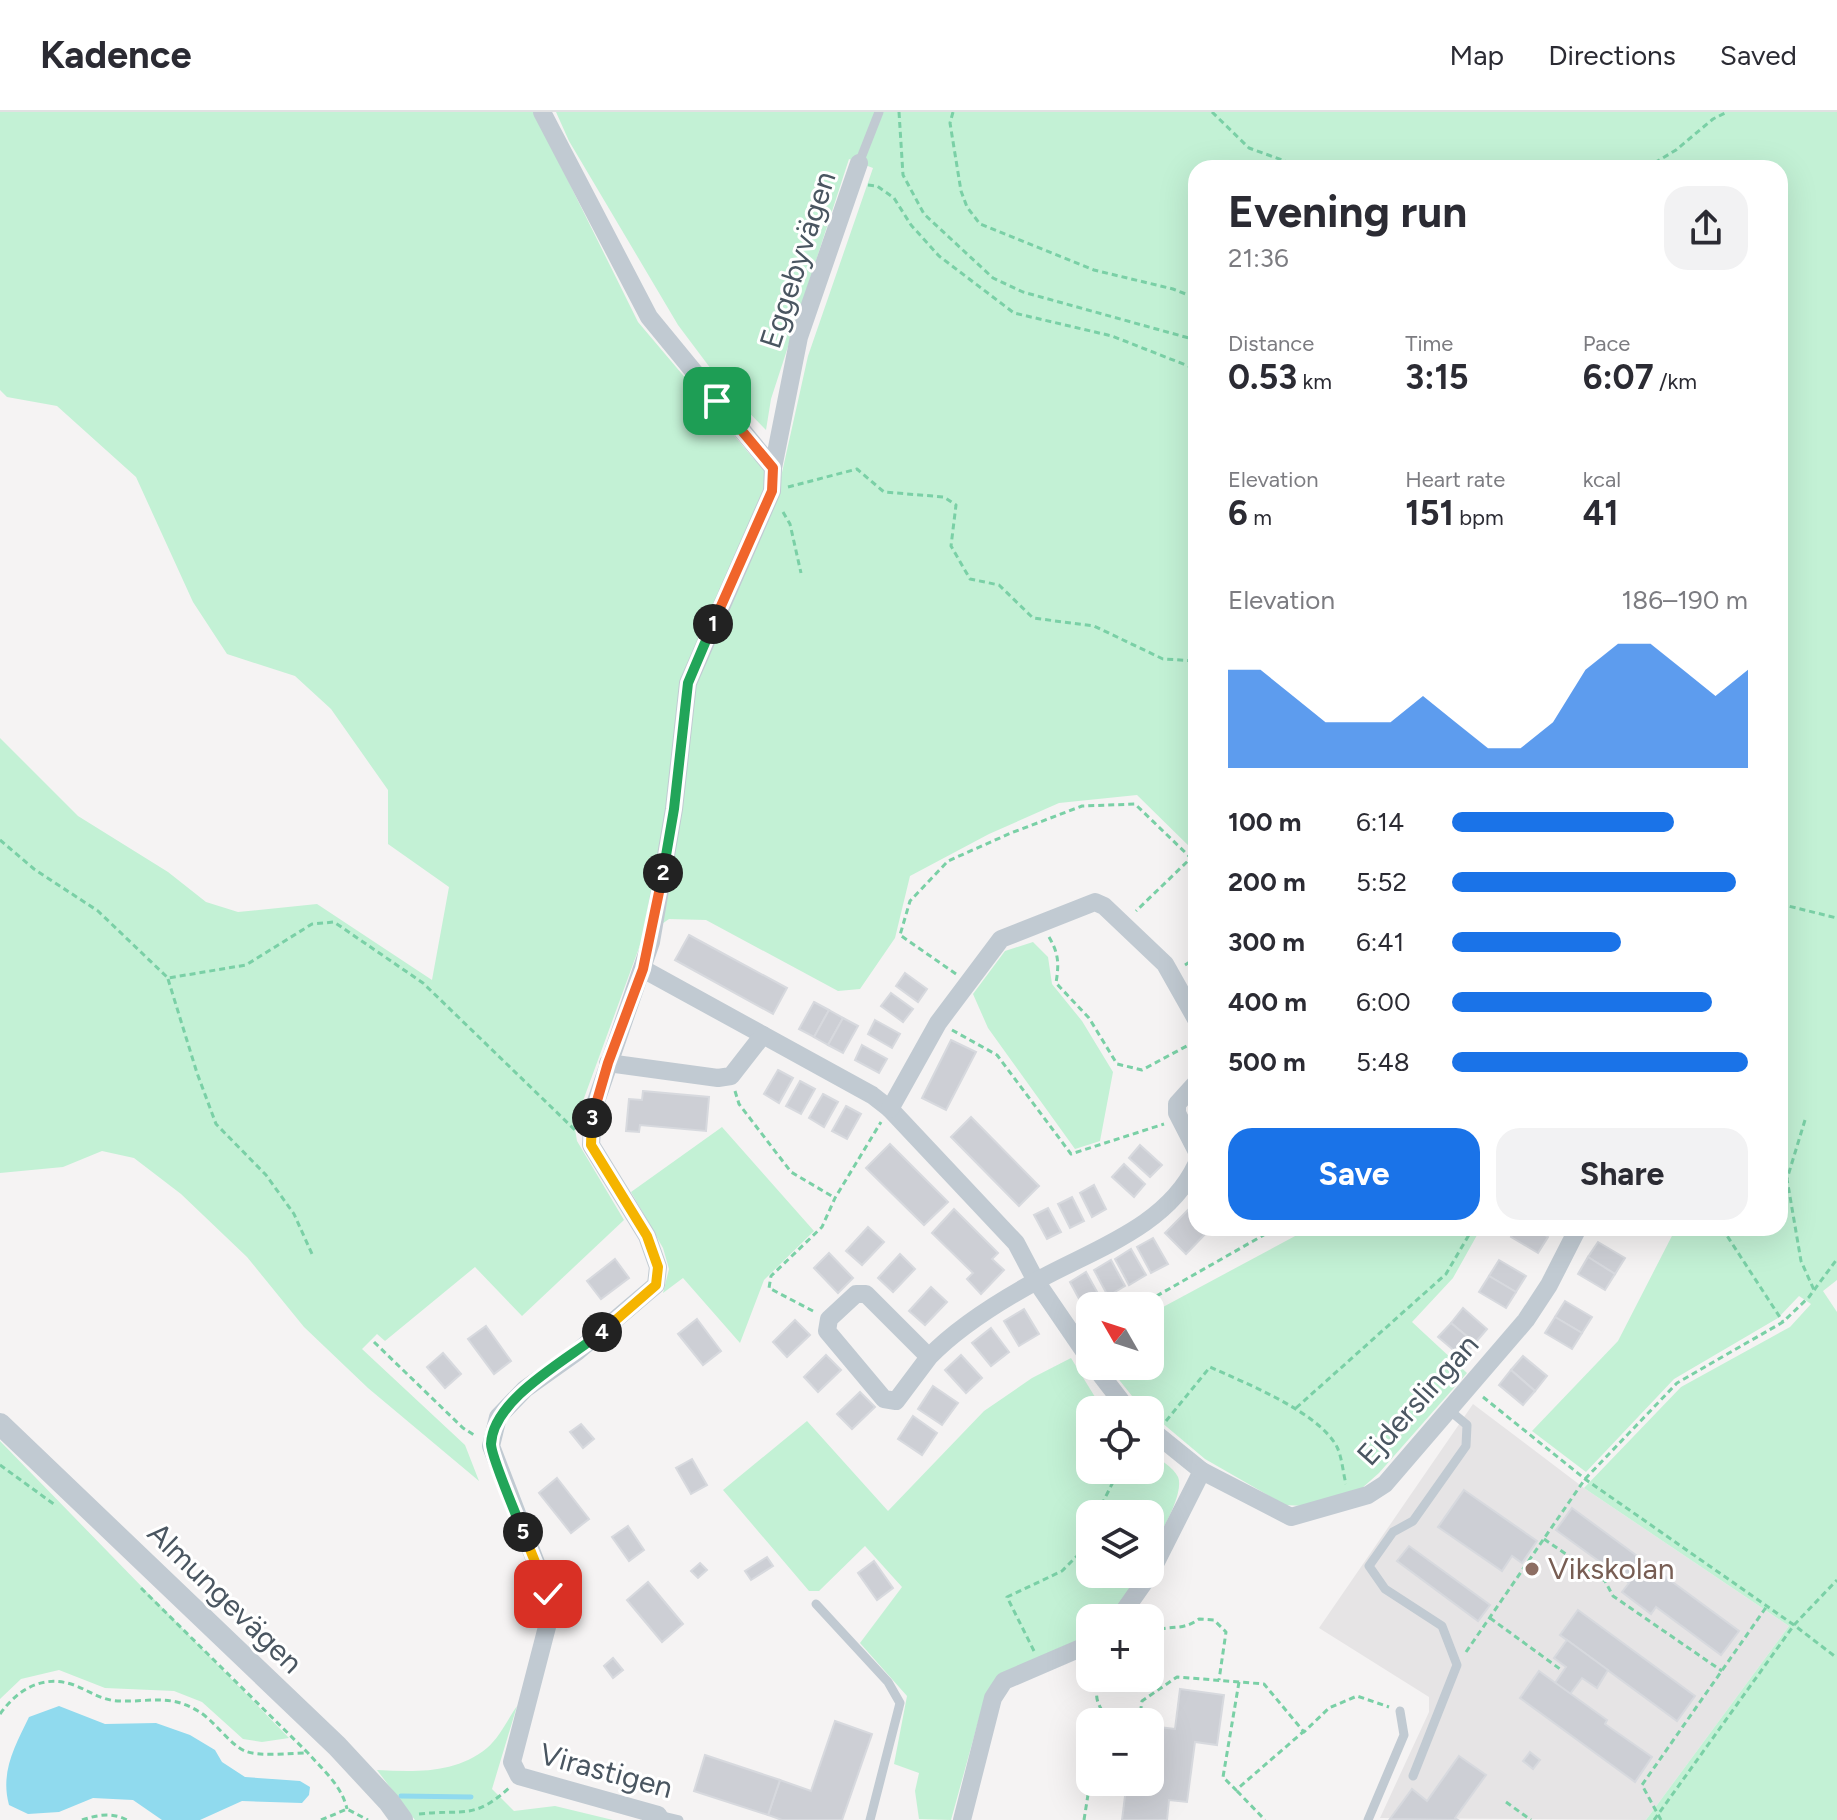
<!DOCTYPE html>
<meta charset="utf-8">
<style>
body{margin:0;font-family:Figtree,sans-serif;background:#f2f2f3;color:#2b2b33;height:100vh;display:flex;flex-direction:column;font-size:30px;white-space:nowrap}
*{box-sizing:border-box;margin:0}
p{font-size:26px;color:#7c7c81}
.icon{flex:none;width:44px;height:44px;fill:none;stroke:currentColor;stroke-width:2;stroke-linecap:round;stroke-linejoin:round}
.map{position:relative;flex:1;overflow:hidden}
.details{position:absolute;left:1188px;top:48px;width:600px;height:1076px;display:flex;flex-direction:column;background:#fff;border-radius:24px;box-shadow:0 8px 32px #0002}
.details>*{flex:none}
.needle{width:52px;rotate:309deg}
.tools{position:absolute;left:1076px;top:1180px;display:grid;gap:16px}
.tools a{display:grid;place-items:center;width:88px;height:88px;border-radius:16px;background:#fff;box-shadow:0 8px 32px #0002;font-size:40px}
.pin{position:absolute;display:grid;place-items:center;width:68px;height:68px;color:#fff;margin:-34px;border-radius:16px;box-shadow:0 4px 12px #0006}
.km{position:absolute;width:40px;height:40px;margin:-20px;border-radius:50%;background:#222;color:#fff;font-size:22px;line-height:40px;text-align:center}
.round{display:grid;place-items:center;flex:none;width:84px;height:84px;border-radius:24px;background:#f2f2f3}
.headline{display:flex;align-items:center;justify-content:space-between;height:136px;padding:0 40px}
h1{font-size:44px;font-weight:700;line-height:60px}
.metrics{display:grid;grid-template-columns:repeat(3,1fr);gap:12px;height:136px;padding:8px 40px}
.metrics div{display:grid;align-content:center}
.metrics b{font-size:34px;font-weight:700}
.metrics small{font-size:22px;font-weight:400}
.metrics p{font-size:22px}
.chart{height:224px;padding:16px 40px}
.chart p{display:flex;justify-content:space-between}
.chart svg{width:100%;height:144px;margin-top:8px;fill:#1a73e8;opacity:.7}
.cta{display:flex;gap:16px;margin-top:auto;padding:16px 40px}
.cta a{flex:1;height:92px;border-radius:24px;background:#1a73e8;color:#fff;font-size:32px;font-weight:700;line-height:92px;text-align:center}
.cta a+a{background:#f2f2f3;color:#2b2b33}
ul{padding:0 40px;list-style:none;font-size:26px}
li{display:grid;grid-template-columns:128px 96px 1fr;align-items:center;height:60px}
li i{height:20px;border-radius:10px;background:#1a73e8}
header{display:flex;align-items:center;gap:48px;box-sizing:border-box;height:112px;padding:0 40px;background:#fff;border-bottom:2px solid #e1e1e2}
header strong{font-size:38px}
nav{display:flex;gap:44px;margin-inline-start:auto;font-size:28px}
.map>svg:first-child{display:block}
</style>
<header>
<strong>Kadence</strong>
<nav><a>Map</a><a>Directions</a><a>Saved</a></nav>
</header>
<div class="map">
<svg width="1837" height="1708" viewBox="0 0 1837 1708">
<rect width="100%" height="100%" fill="#f5f3f3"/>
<polygon fill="#e6e4e5" points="1473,1292 1584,1376 1789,1514 1646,1708 1380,1706 1429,1600 1429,1585 1319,1516"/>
<g fill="#c3f1d5">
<polygon points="0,0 534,0 638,210 753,346 781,365 808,244 873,56 849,47 771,287 766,318 726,277 678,213 569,29 556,0 1837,0 1837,1168 1823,1179 1837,1200 1837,1708 1646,1708 1789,1514 1584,1376 1681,1275 1790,1215 1811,1192 1799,1184 1778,1206 1674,1267 1586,1360 1532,1319 1618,1229 1676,1116 1780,1116 1780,56 1196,56 1196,741 1137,683 1059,691 989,722 910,764 895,826 860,877 838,879 706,808 669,807 643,825 580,997 573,1005 577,1029 624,1108 522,1204 475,1155 385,1229 377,1222 362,1237 465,1333 479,1369 368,1276 304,1215 247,1145 181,1082 134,1046 102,1039 63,1055 0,1061 0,626 78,704 168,760 206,790 238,800 317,792 432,868 449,775 388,732 388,678 331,597 295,564 227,542 193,490 136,365 57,294 7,285 0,278"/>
<polygon points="1033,830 1048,845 1052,872 1082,909 1113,960 1100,1029 1075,1037 988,916 973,882 1005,839"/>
<polygon points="722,1015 814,1119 764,1168 740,1231 683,1166 663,1181 669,1157 663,1136 631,1080"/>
<polygon points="1310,1116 1481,1116 1453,1166 1412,1210 1467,1261 1379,1361 1361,1377 1305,1394 1285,1393 1205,1347 1136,1289 1108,1254 1150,1254 1150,1202"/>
<path d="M1071,1246L1103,1298H1090V1358H1150V1340C1159,1347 1173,1355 1178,1365C1185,1382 1158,1425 1150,1441V1402H1090V1462H1140L1133,1475L1108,1506H1090V1523L1083,1528L986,1581L951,1708L919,1707L915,1679L919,1661L894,1652L907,1584L860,1531L902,1475L865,1434L819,1479H809L723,1378L807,1309L888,1399L984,1299L1032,1266Z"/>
<polygon points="0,1329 289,1626 262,1630 243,1627 202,1590 174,1579 105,1576 59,1558 21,1567 0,1587"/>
<path d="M517,1594L492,1677L514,1699L555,1694L613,1708H415L377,1658C415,1660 455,1662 487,1636C499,1626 508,1607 517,1594Z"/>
</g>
<path fill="#90daee" d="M59,1594L105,1612L156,1611L190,1623L215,1638L222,1650L245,1665L300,1669L310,1675L309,1683L302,1691L242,1689L200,1708H162L133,1688L93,1686L59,1700L28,1702L9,1693C0,1660 15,1634 29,1605Z"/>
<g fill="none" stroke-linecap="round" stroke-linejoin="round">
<polyline stroke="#90daee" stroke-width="5" points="401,1684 471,1685"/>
</g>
<g fill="#cdcfd5" stroke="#d7d9de" stroke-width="2">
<polygon points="689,823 787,876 773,902 675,848"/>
<polygon points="905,861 927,877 918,890 896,874"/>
<polygon points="891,881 913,897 903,910 881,894"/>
<polygon points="814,890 829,898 814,925 799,917"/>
<polygon points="829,898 843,906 828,933 814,925"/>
<polygon points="843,906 858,914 843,941 828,933"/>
<polygon points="875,908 900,922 892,936 868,922"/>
<polygon points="951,928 976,940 946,998 922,986"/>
<polygon points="862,933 887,947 879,961 855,948"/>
<polygon points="778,958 793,966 779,991 764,982"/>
<polygon points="800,969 815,977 801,1002 786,994"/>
<polygon points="643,979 709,985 706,1019 640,1013 639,1020 626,1019 629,987 642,988"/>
<polygon points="823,982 838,990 824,1015 809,1006"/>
<polygon points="846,994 861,1002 847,1027 832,1019"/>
<polygon points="971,1005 1039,1074 1019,1094 951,1025"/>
<polygon points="890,1032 948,1090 924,1113 866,1056"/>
<polygon points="1140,1033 1162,1053 1150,1065 1129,1046"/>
<polygon points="1124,1052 1145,1072 1134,1085 1112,1065"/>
<polygon points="1094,1073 1106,1097 1092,1105 1080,1081"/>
<polygon points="1072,1085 1084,1109 1070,1116 1058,1092"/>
<polygon points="1196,1090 1196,1116 1211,1116 1186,1142 1165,1121"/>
<polygon points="1048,1096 1061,1120 1047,1127 1034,1103"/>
<polygon points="954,1097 998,1141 992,1147 1004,1158 981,1182 967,1167 973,1161 932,1121"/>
<polygon points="868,1115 884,1130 862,1153 846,1139"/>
<polygon points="1516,1116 1533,1116 1548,1125 1538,1141 1511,1125"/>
<polygon points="1153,1126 1168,1152 1151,1161 1137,1135"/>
<polygon points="1598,1130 1625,1146 1615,1162 1588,1145"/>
<polygon points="1131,1137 1146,1163 1129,1173 1115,1147"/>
<polygon points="829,1141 853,1166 838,1181 814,1156"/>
<polygon points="900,1142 915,1157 893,1180 878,1166"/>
<polygon points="1588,1145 1615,1162 1605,1178 1578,1162"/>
<polygon points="615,1147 629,1166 601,1187 587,1169"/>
<polygon points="1111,1148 1125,1174 1108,1184 1094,1158"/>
<polygon points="1499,1148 1526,1164 1516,1180 1489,1164"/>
<polygon points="1086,1160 1101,1187 1084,1196 1070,1170"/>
<polygon points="1489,1164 1516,1180 1506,1196 1479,1180"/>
<polygon points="931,1175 947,1190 925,1213 909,1199"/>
<polygon points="1565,1189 1592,1205 1582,1221 1555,1205"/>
<polygon points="1463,1196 1487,1217 1475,1231 1451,1211"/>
<polygon points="1024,1197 1039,1222 1019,1234 1004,1209"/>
<polygon points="1555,1205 1582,1221 1572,1237 1545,1221"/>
<polygon points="697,1207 721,1239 703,1253 678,1222"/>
<polygon points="795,1208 810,1223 787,1245 773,1230"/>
<polygon points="1451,1211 1475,1231 1463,1246 1438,1225"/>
<polygon points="486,1214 511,1249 494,1262 468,1227"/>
<polygon points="991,1216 1009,1240 991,1254 972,1231"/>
<polygon points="443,1241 461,1262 445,1276 427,1255"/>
<polygon points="826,1243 841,1258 818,1280 804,1265"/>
<polygon points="961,1243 982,1266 966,1281 945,1258"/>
<polygon points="1523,1244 1547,1264 1535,1279 1511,1258"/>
<polygon points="1511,1258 1535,1279 1523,1293 1499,1273"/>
<polygon points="933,1274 958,1291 942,1313 918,1297"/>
<polygon points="860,1280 875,1295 852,1317 837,1302"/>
<polygon points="913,1304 937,1321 922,1343 898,1327"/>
<polygon points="581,1312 594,1327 583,1336 570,1320"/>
<polygon points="692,1347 707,1373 691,1382 676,1356"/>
<polygon points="557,1366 589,1407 571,1421 539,1381"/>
<polygon points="1464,1378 1537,1429 1522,1451 1512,1444 1502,1459 1438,1415"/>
<polygon points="1572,1396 1739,1519 1721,1543 1656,1495 1651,1502 1622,1480 1629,1471 1556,1418"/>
<polygon points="628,1414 644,1438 629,1449 612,1425"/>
<polygon points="1409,1434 1490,1493 1478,1509 1397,1449"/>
<polygon points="767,1445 773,1454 751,1468 745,1459"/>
<polygon points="874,1449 893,1476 877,1488 858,1461"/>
<polygon points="700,1451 707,1458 698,1466 691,1459"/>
<polygon points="648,1470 683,1512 662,1530 627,1488"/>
<polygon points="1578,1498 1695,1584 1677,1609 1560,1523"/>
<polygon points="1567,1528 1608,1558 1597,1576 1582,1566 1570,1582 1555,1571 1566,1555 1554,1546"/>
<polygon points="613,1546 623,1558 613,1566 604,1554"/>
<polygon points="1539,1559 1607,1608 1605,1612 1652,1645 1635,1670 1520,1586"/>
<polygon points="1180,1577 1224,1583 1217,1633 1195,1630 1187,1690 1169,1688 1167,1708 1122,1708 1126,1676 1133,1676 1134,1670 1150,1670 1150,1614 1175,1617"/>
<polygon points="835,1609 872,1622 842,1708 782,1708 768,1703 780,1668 811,1679"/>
<polygon points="1530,1640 1540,1648 1533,1657 1523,1649"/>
<polygon points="705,1643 780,1668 768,1703 694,1679"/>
<polygon points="1459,1644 1486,1663 1455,1706 1458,1708 1390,1707 1412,1677 1427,1689"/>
</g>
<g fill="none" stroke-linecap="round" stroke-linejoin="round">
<g stroke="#7ad0a6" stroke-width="3" stroke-dasharray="6 4" stroke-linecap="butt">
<polyline points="899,0 903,63 924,102 993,166 1023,180 1196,228"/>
<polyline points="953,0 950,11 961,79 967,95 980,112 1094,158 1173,177 1196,186"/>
<polyline points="1212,0 1249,36 1304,56"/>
<polyline points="1646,56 1676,38 1713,7 1727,0"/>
<polyline points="868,73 877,74 894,86 911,113 939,144 1014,201 1112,224 1196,257"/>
<polyline points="788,375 857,357 884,380 944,385 956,393 951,434 970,467 999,473 1033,506 1094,514 1163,547 1196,549"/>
<polyline points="783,400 790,412 801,461"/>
<polyline points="0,728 34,757 98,799 168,866 246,853 312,812 334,810 423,871 575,1018"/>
<polyline points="1780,792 1837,806"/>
<path d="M1049,825C1059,842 1059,852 1056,871L1089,906L1117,952L1142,958L1196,929"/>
<polyline points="1185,853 1196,846"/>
<polyline points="956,862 900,823 910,789 948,749 1011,721 1082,694 1135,692 1191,746 1136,799"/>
<polyline points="168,867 197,961 216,1012 266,1063 294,1102 312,1142"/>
<polyline points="952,918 997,943 1071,1042 1164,1012"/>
<polyline points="735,979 739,992 791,1060 835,1086"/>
<polyline points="1805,1008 1787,1067 1801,1149 1814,1178"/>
<polyline points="1722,1116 1783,1210"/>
<polyline points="1139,1194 1276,1116"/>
<polyline points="813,1199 769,1176 771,1164 822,1115 835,1086 881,1010"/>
<polyline points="374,1230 463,1316 474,1323"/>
<polyline points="1483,1285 1585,1367 1794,1513 1837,1546"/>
<polyline points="1296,1296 1446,1162 1473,1116"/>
<path d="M1166,1309L1210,1255C1245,1271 1319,1300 1337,1335C1342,1345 1343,1361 1346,1372"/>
<polyline points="0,1353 55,1393"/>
<polyline points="1097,1402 1119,1358"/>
<polyline points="1544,1427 1605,1469 1613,1484 1722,1559"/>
<path d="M141,1476L308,1641C323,1658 342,1674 347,1697"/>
<polyline points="1490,1506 1560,1557"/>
<path d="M1150,1520C1170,1512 1181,1520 1199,1507L1214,1508L1226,1520L1219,1568"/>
<polyline points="1034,1539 1007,1485 1062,1459 1077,1444 1090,1416"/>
<polyline points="1466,1540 1585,1367 1677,1271 1783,1210 1809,1185 1837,1147"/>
<path d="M1105,1566C1089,1582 1099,1595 1110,1610"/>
<polyline points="1239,1570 1223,1665 1236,1678 1303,1620"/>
<path d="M0,1602C18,1577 43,1562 74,1573C90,1579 102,1589 120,1589C150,1590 170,1582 198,1599C214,1608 230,1633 245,1639C260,1645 291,1641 307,1641"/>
<polyline points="1139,1610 1142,1589 1177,1565 1264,1572 1304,1620 1329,1596 1357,1584 1389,1595"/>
<polyline points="1237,1679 1265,1708"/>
<polyline points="1506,1690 1531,1708"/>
<path d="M419,1702C464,1697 474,1708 509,1676"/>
<path d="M82,1708C97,1703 112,1700 127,1708"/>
<polyline points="321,1708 347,1697 368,1708"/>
<polyline points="1084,1708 1090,1670"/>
<polyline points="1654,1708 1794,1513 1837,1468"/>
<polyline points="1661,1708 1642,1673 1767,1494"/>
</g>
<g stroke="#c1cad2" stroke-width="9">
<polyline points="859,51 879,0"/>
<polyline points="816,1492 888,1570 900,1591 870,1708"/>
<polyline points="1413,1664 1457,1553 1442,1514 1385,1477 1369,1454 1393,1420 1413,1409 1466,1334 1467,1313 1449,1298"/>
<polyline points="658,1703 679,1708"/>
<polyline points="1368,1708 1404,1623 1400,1599"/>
</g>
<g stroke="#c1cad2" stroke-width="18">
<polyline points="542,0 649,205 773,356"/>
<polyline points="643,857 872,983 890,997 1016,1131 1036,1169 1090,1248"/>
<polyline points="608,951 718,966 731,964 763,923"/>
<polyline points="1196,971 1177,992 1177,1001 1196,1038"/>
<polyline points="890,997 938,911 1001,827 1095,790 1104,794 1165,852 1196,907"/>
<path d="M929,1245L896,1289L884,1287L827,1219L829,1207L856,1182H866L929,1245C958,1215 1003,1187 1040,1167C1095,1137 1167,1114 1196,1053"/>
<polyline points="1094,1254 1128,1298"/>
<polyline points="1150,1317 1202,1359 1150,1462"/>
<polyline points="1202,1359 1291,1405 1368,1383 1385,1372 1526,1208 1549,1173 1578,1116"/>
<polyline points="1119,1506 1150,1462"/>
<polyline points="661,1708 658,1703 519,1664 512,1650 548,1511 548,1482 491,1334 498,1305 525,1277 577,1240 656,1173 658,1155 647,1124 591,1033 593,998 651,830 674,697 688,571 772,379 773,356 799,225 859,51"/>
<polyline points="962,1708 993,1586 1004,1569 1090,1532"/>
</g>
<polyline stroke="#c1cad2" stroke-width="22" points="0,1312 337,1634 389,1690 402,1708"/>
</g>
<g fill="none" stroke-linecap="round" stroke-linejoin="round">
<g stroke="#fff" stroke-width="16">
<polyline id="split-1" points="713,512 772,379 773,356 717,289"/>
</g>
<g stroke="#fff" stroke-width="16">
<polyline id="split-2" points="663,761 674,697 688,571 713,512"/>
</g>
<g stroke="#fff" stroke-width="16">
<polyline id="split-3" points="592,1006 608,951 643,857 663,761"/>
</g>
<g stroke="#fff" stroke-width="16">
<polyline id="split-4" points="592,1006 591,1033 647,1124 658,1155 656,1173 602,1220"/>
</g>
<g stroke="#fff" stroke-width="16">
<path id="split-5" d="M523,1420C517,1405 491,1344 491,1332C493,1286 569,1247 602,1220"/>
</g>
<g stroke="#fff" stroke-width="16">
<polyline id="split-6" points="523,1420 548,1482"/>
</g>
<use href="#split-1" stroke="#f0652b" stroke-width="10"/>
<use href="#split-2" stroke="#22a559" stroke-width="10"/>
<use href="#split-3" stroke="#f0652b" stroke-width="10"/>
<use href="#split-4" stroke="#f5b400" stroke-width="10"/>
<use href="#split-5" stroke="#22a559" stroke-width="10"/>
<use href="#split-6" stroke="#f5b400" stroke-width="10"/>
</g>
<circle fill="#8d6e63" stroke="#fff" stroke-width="3" cx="1532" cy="1457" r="8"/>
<g text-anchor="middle" stroke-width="6" stroke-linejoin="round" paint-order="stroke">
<g font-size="30" fill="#4a5661" stroke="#fff">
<text transform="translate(798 148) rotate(-72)" y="10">Eggebyvägen</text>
<text transform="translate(1418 1288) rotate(-48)" y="10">Ejderslingan</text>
<text transform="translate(225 1486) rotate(44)" y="10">Almungevägen</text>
<text transform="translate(606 1659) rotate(15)" y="10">Virastigen</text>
</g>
<g font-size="30" fill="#785e54" stroke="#fff" text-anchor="start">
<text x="1548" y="1467">Vikskolan</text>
</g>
</g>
</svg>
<div class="tools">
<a><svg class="needle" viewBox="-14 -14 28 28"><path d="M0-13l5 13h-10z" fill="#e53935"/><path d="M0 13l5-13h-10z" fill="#7c7c81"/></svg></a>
<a><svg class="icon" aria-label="locate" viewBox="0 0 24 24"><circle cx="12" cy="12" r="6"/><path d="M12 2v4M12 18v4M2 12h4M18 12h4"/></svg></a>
<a><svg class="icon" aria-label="layers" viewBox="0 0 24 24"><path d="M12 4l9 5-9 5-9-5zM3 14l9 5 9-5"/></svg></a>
<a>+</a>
<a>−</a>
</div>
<div class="pin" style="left:717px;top:289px;background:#1e9e55"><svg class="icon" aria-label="arrive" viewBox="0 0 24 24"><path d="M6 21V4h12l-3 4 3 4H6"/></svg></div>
<div class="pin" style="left:548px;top:1482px;background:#d93025"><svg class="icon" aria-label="check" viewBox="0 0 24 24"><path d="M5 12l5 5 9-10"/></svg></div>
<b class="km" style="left:713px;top:512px">1</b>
<b class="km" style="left:663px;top:761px">2</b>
<b class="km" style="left:592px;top:1006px">3</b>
<b class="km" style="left:602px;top:1220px">4</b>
<b class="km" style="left:523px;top:1420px">5</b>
<section class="details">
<div class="headline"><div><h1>Evening run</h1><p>21:36</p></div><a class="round"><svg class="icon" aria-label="share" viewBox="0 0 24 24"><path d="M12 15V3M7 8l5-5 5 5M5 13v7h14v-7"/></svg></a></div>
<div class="metrics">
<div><p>Distance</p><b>0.53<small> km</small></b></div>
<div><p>Time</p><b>3:15</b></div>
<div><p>Pace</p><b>6:07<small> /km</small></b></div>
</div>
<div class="metrics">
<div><p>Elevation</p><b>6<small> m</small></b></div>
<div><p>Heart rate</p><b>151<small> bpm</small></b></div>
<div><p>kcal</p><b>41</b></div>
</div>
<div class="chart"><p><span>Elevation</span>186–190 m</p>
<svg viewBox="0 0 160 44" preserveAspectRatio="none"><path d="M0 44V14L10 14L20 22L30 30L40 30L50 30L60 22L70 30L80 38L90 38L100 30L110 14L120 6L130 6L140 14L150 22L160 14V44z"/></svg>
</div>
<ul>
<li><b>100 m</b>6:14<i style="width:75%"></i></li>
<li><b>200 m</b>5:52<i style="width:96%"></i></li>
<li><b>300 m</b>6:41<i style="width:57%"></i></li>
<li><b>400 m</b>6:00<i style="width:88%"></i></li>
<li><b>500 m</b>5:48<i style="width:100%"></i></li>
</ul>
<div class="cta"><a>Save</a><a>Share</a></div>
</section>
</div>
